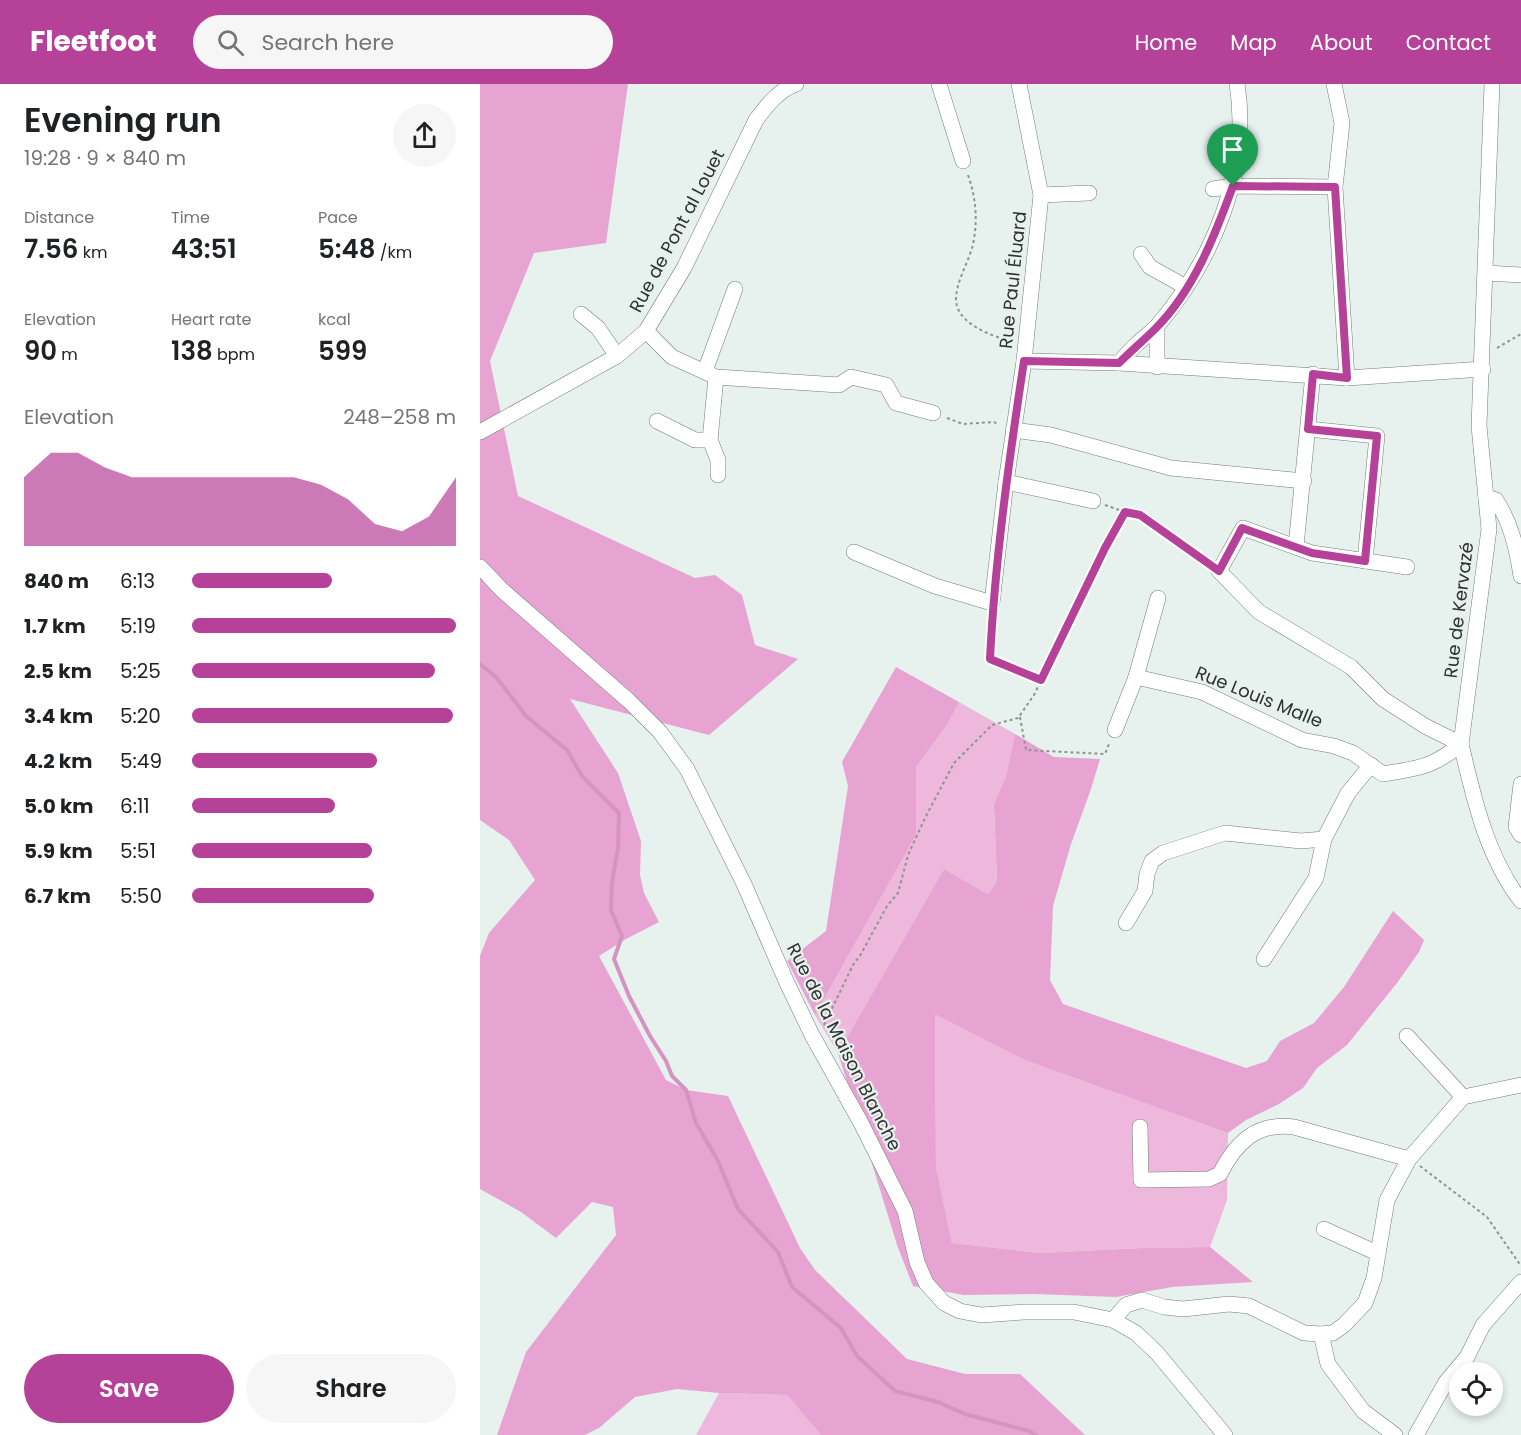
<!DOCTYPE html>
<meta charset="utf-8">
<style>
body{margin:0;font-family:Poppins,sans-serif;background:#f6f6f6;color:#202124;height:100vh;display:flex;flex-direction:column;font-size:22px;white-space:nowrap}
*{box-sizing:border-box;margin:0}
p{font-size:20px;color:#757577}
.icon{flex:none;width:33px;height:33px;fill:none;stroke:currentColor;stroke-width:2;stroke-linecap:round;stroke-linejoin:round}
.map{position:relative;flex:1;overflow:hidden}
.sheet{display:flex;flex-direction:column;background:#fff;width:480px}
.sheet>*{flex:none}
.fabs{position:absolute;left:969px;top:1278px;display:grid;gap:12px}
.fabs a{display:grid;place-items:center;width:54px;height:54px;border-radius:50%;background:#fff;box-shadow:0 3px 9px #0003;font-size:30px}
.pin{position:absolute;display:grid;place-items:center;width:51px;height:51px;color:#fff;margin:-62px -26px;border-radius:50% 50% 50% 0;rotate:-45deg;box-shadow:0 0 6px #0007}
.pin .icon{rotate:45deg}
.round{display:grid;place-items:center;flex:none;width:63px;height:63px;border-radius:32px;background:#f6f6f6}
.headline{display:flex;align-items:center;justify-content:space-between;height:102px;padding:0 24px}
h1{font-size:33px;font-weight:600;line-height:45px}
.metrics{display:grid;grid-template-columns:repeat(3,1fr);gap:9px;height:102px;padding:6px 24px}
.metrics div{display:grid;align-content:center}
.metrics b{font-size:26px;font-weight:600}
.metrics small{font-size:16px;font-weight:400}
.metrics p{font-size:16px}
.chart{height:168px;padding:12px 24px}
.chart p{display:flex;justify-content:space-between}
.chart svg{width:100%;height:108px;margin-top:6px;fill:#b64199;opacity:.7}
.primary-button{display:flex;gap:12px;margin-top:auto;padding:12px 24px}
.primary-button a{flex:1;height:69px;border-radius:36px;background:#b64199;color:#fff;font-size:24px;font-weight:600;line-height:69px;text-align:center}
.primary-button a+a{background:#f6f6f6;color:#202124}
ul{padding:0 24px;list-style:none;font-size:20px}
li{display:grid;grid-template-columns:96px 72px 1fr;align-items:center;height:45px}
li i{height:15px;border-radius:8px;background:#b64199}
header{display:flex;align-items:center;gap:36px;box-sizing:border-box;height:84px;padding:0 30px;background:#b64199;color:#fff}
header strong{font-size:28px}
nav{display:flex;gap:33px;margin-inline-start:auto;font-size:21px}
.search{width:420px;height:54px;background:#f6f6f6;display:flex;align-items:center;gap:15px;box-sizing:border-box;padding:0 21px;border-radius:33px;color:#757577;font-size:22px}
main{display:flex;flex:1;min-height:0}
.map>svg:first-child{display:block}
</style>
<header>
<strong>Fleetfoot</strong>
<div class="search"><svg class="icon" aria-label="search" viewBox="0 0 24 24"><circle cx="10" cy="10" r="6"/><path d="M15 15l6 6"/></svg>Search here</div>
<nav><a>Home</a><a>Map</a><a>About</a><a>Contact</a></nav>
</header>
<main>
<section class="sheet">
<div class="headline"><div><h1>Evening run</h1><p>19:28 · 9 × 840 m</p></div><a class="round"><svg class="icon" aria-label="share" viewBox="0 0 24 24"><path d="M12 15V3M7 8l5-5 5 5M5 13v7h14v-7"/></svg></a></div>
<div class="metrics">
<div><p>Distance</p><b>7.56<small> km</small></b></div>
<div><p>Time</p><b>43:51</b></div>
<div><p>Pace</p><b>5:48<small> /km</small></b></div>
</div>
<div class="metrics">
<div><p>Elevation</p><b>90<small> m</small></b></div>
<div><p>Heart rate</p><b>138<small> bpm</small></b></div>
<div><p>kcal</p><b>599</b></div>
</div>
<div class="chart"><p><span>Elevation</span>248–258 m</p>
<svg viewBox="0 0 160 44" preserveAspectRatio="none"><path d="M0 44V16L10 6L20 6L30 12L40 16L50 16L60 16L70 16L80 16L90 16L100 16L110 19L120 25L130 35L140 38L150 32L160 16V44z"/></svg>
</div>
<ul>
<li><b>840 m</b>6:13<i style="width:53%"></i></li>
<li><b>1.7 km</b>5:19<i style="width:100%"></i></li>
<li><b>2.5 km</b>5:25<i style="width:92%"></i></li>
<li><b>3.4 km</b>5:20<i style="width:99%"></i></li>
<li><b>4.2 km</b>5:49<i style="width:70%"></i></li>
<li><b>5.0 km</b>6:11<i style="width:54%"></i></li>
<li><b>5.9 km</b>5:51<i style="width:68%"></i></li>
<li><b>6.7 km</b>5:50<i style="width:69%"></i></li>
</ul>
<div class="primary-button"><a>Save</a><a>Share</a></div>
</section>
<div class="map">
<svg width="1041" height="1351" viewBox="0 0 1041 1351">
<rect width="100%" height="100%" fill="#e7f1ee"/>
<g fill="#edb8db">
<polygon points="479,618 535,650 526,692 514,720 517,797 508,810 464,785 358,969 335,931 436,751 436,683 468,640"/>
<polygon points="455,929 547,977 748,1049 747,1116 730,1163 662,1164 560,1169 472,1159 456,1083"/>
<polygon points="239,1309 307,1311 341,1351 216,1351"/>
</g>
<g fill="#e7a4d2">
<polygon points="0,0 148,0 126,159 54,169 10,277 38,412 215,494 235,491 262,511 275,561 318,575 229,651 90,615 138,689 161,757 160,791 164,809 179,838 146,855 119,872 186,996 206,1006 248,1012 320,1164 335,1186 427,1275 485,1290 540,1290 605,1351 341,1351 307,1311 239,1309 197,1305 155,1313 119,1344 105,1351 17,1351 46,1268 136,1151 133,1123 112,1118 76,1154 41,1128 0,1105 0,872 9,849 55,796 29,756 0,736"/>
<polygon points="416,583 479,618 468,640 436,683 436,751 335,931 307,877 346,847 368,702 362,678"/>
<polygon points="535,650 574,673 620,675 611,705 591,760 573,822 570,896 583,920 766,984 787,977 800,957 834,939 864,903 913,827 944,856 939,868 917,899 867,961 837,984 823,1004 799,1020 766,1036 748,1049 547,977 455,930 456,1083 472,1159 560,1169 662,1164 730,1163 773,1198 692,1203 636,1213 554,1210 484,1211 433,1202 417,1161 358,969 464,785 508,810 517,797 514,720 526,692"/>
</g>
<g fill="none" stroke-linecap="round" stroke-linejoin="round">
<polyline stroke="#d593c1" stroke-width="4" points="0,580 16,593 46,632 87,666 102,692 139,729 138,764 132,798 131,826 142,852 134,875 149,912 170,952 186,977 192,992 206,1006 216,1039 238,1077 258,1125 298,1168 312,1203 361,1244 377,1272 415,1307 458,1318 485,1330 549,1347 556,1351"/>
<g stroke="#737c7a" stroke-width="16">
<g id="minor">
<polyline points="459,0 483,77"/>
<polyline points="854,0 862,39 855,103 867,294"/>
<polyline points="733,105 753,102 855,103"/>
<polyline points="561,111 609,109"/>
<polyline points="661,170 670,183 706,203"/>
<polyline points="1006,189 1041,191"/>
<polyline points="101,230 118,244 137,272"/>
<polyline points="677,243 677,283"/>
<polyline points="166,247 192,273 236,293 359,301 371,293 406,301 416,319 453,329"/>
<polyline points="544,277 639,279 867,294 1003,285"/>
<path d="M639,279C645,272 651,265 658,259C664,253 672,248 678,241C733,176 771,86 757,0"/>
<polyline points="225,287 255,205"/>
<polyline points="236,293 230,356 238,376 238,391"/>
<polyline points="177,337 215,356 230,356"/>
<polyline points="828,345 897,352 885,477"/>
<polyline points="533,346 571,351 691,384 824,397"/>
<path d="M0,348L137,272L166,247L204,184L276,36C287,21 299,6 316,0"/>
<polyline points="526,398 613,417"/>
<path d="M1006,413L1016,416C1031,439 1037,465 1041,492"/>
<polyline points="816,462 833,290"/>
<polyline points="374,468 455,502 512,519 526,398 544,277 561,111 539,0"/>
<polyline points="0,483 22,506 149,617 180,648 207,685 264,800 307,899 332,951 381,1039 425,1127 437,1178 446,1199 464,1219 480,1227 501,1231 544,1228 594,1228 633,1236 656,1249 677,1269 745,1351"/>
<polyline points="927,483 832,469 763,444 739,487 779,528 871,583 903,615 945,642 981,660 1009,445 999,342 1012,0"/>
<path d="M656,593L722,608L822,656L854,662L873,669L903,690C938,684 952,684 981,660C994,715 1006,771 1041,817"/>
<polyline points="635,646 656,593 678,514"/>
<polyline points="1041,700 1036,743 1041,751"/>
<polyline points="646,839 665,807 667,790 672,777 683,769 745,749 821,757 844,755 868,709 891,681"/>
<polyline points="784,875 836,794 844,755"/>
<polyline points="927,952 983,1013"/>
<path d="M660,1043L661,1096L729,1095L740,1090C756,1058 777,1038 814,1043L929,1075"/>
<polyline points="844,1145 897,1169"/>
<polyline points="633,1236 646,1221 662,1216 684,1223 703,1225 749,1220 769,1222 824,1249 841,1250 853,1249 864,1241 885,1219 894,1194 907,1116 929,1075 983,1013 1041,1001"/>
<polyline points="841,1250 848,1280 883,1327 915,1351"/>
<polyline points="936,1351 966,1298 987,1273 1003,1241 1041,1198"/>
</g>
</g>
<g stroke="#8d9492" stroke-width="2" stroke-dasharray="3 3" stroke-linecap="butt">
<path d="M488,91C496,114 498,136 493,160C489,178 477,195 476,214C475,239 511,252 531,257"/>
<polyline points="1017,264 1041,250"/>
<polyline points="467,334 483,340 514,338 519,341"/>
<polyline points="625,421 645,428"/>
<polyline points="512,531 510,575 561,596"/>
<polyline points="540,633 546,666 625,670 629,660"/>
<polyline points="344,941 373,881 381,870 407,822 418,809 428,771 445,734 474,679 512,641 538,634 554,611 625,464 645,428 660,431 727,478"/>
<polyline points="940,1082 1007,1133 1041,1182"/>
</g>
<use href="#minor" stroke="#fff" stroke-width="15"/>
</g>
<g fill="none" stroke-linecap="round" stroke-linejoin="round">
<g stroke="#fff" stroke-width="12">
<path id="route" d="M753,102L855,103L867,294L833,290L828,345L897,352L885,477L832,469L762,444L739,487L660,431L645,428L625,464L561,596L510,575C515,475 529,376 544,277L639,279C651,267 664,256 676,244C714,206 735,151 753,102Z"/>
</g>
<use href="#route" stroke="#b64199" stroke-width="8"/>
</g>
<g text-anchor="middle" stroke-width="4.5" stroke-linejoin="round" paint-order="stroke">
<g font-size="18" fill="#2e3231" stroke="#e7f1ee">
<text transform="translate(197 147) rotate(-62)" y="6">Rue de Pont al Louet</text>
<text transform="translate(533 196) rotate(-84)" y="6">Rue Paul Éluard</text>
<text transform="translate(979 526) rotate(-83)" y="6">Rue de Kervazé</text>
<text transform="translate(779 613) rotate(22)" y="6">Rue Louis Malle</text>
<text transform="translate(364 963) rotate(63)" y="6">Rue de la Maison Blanche</text>
</g>
</g>
</svg>
<div class="fabs">
<a><svg class="icon" aria-label="locate" viewBox="0 0 24 24"><circle cx="12" cy="12" r="6"/><path d="M12 2v4M12 18v4M2 12h4M18 12h4"/></svg></a>
</div>
<div class="pin" style="left:753px;top:102px;background:#1e9e55"><svg class="icon" aria-label="arrive" viewBox="0 0 24 24"><path d="M6 21V4h12l-3 4 3 4H6"/></svg></div>
</div>
</main>
